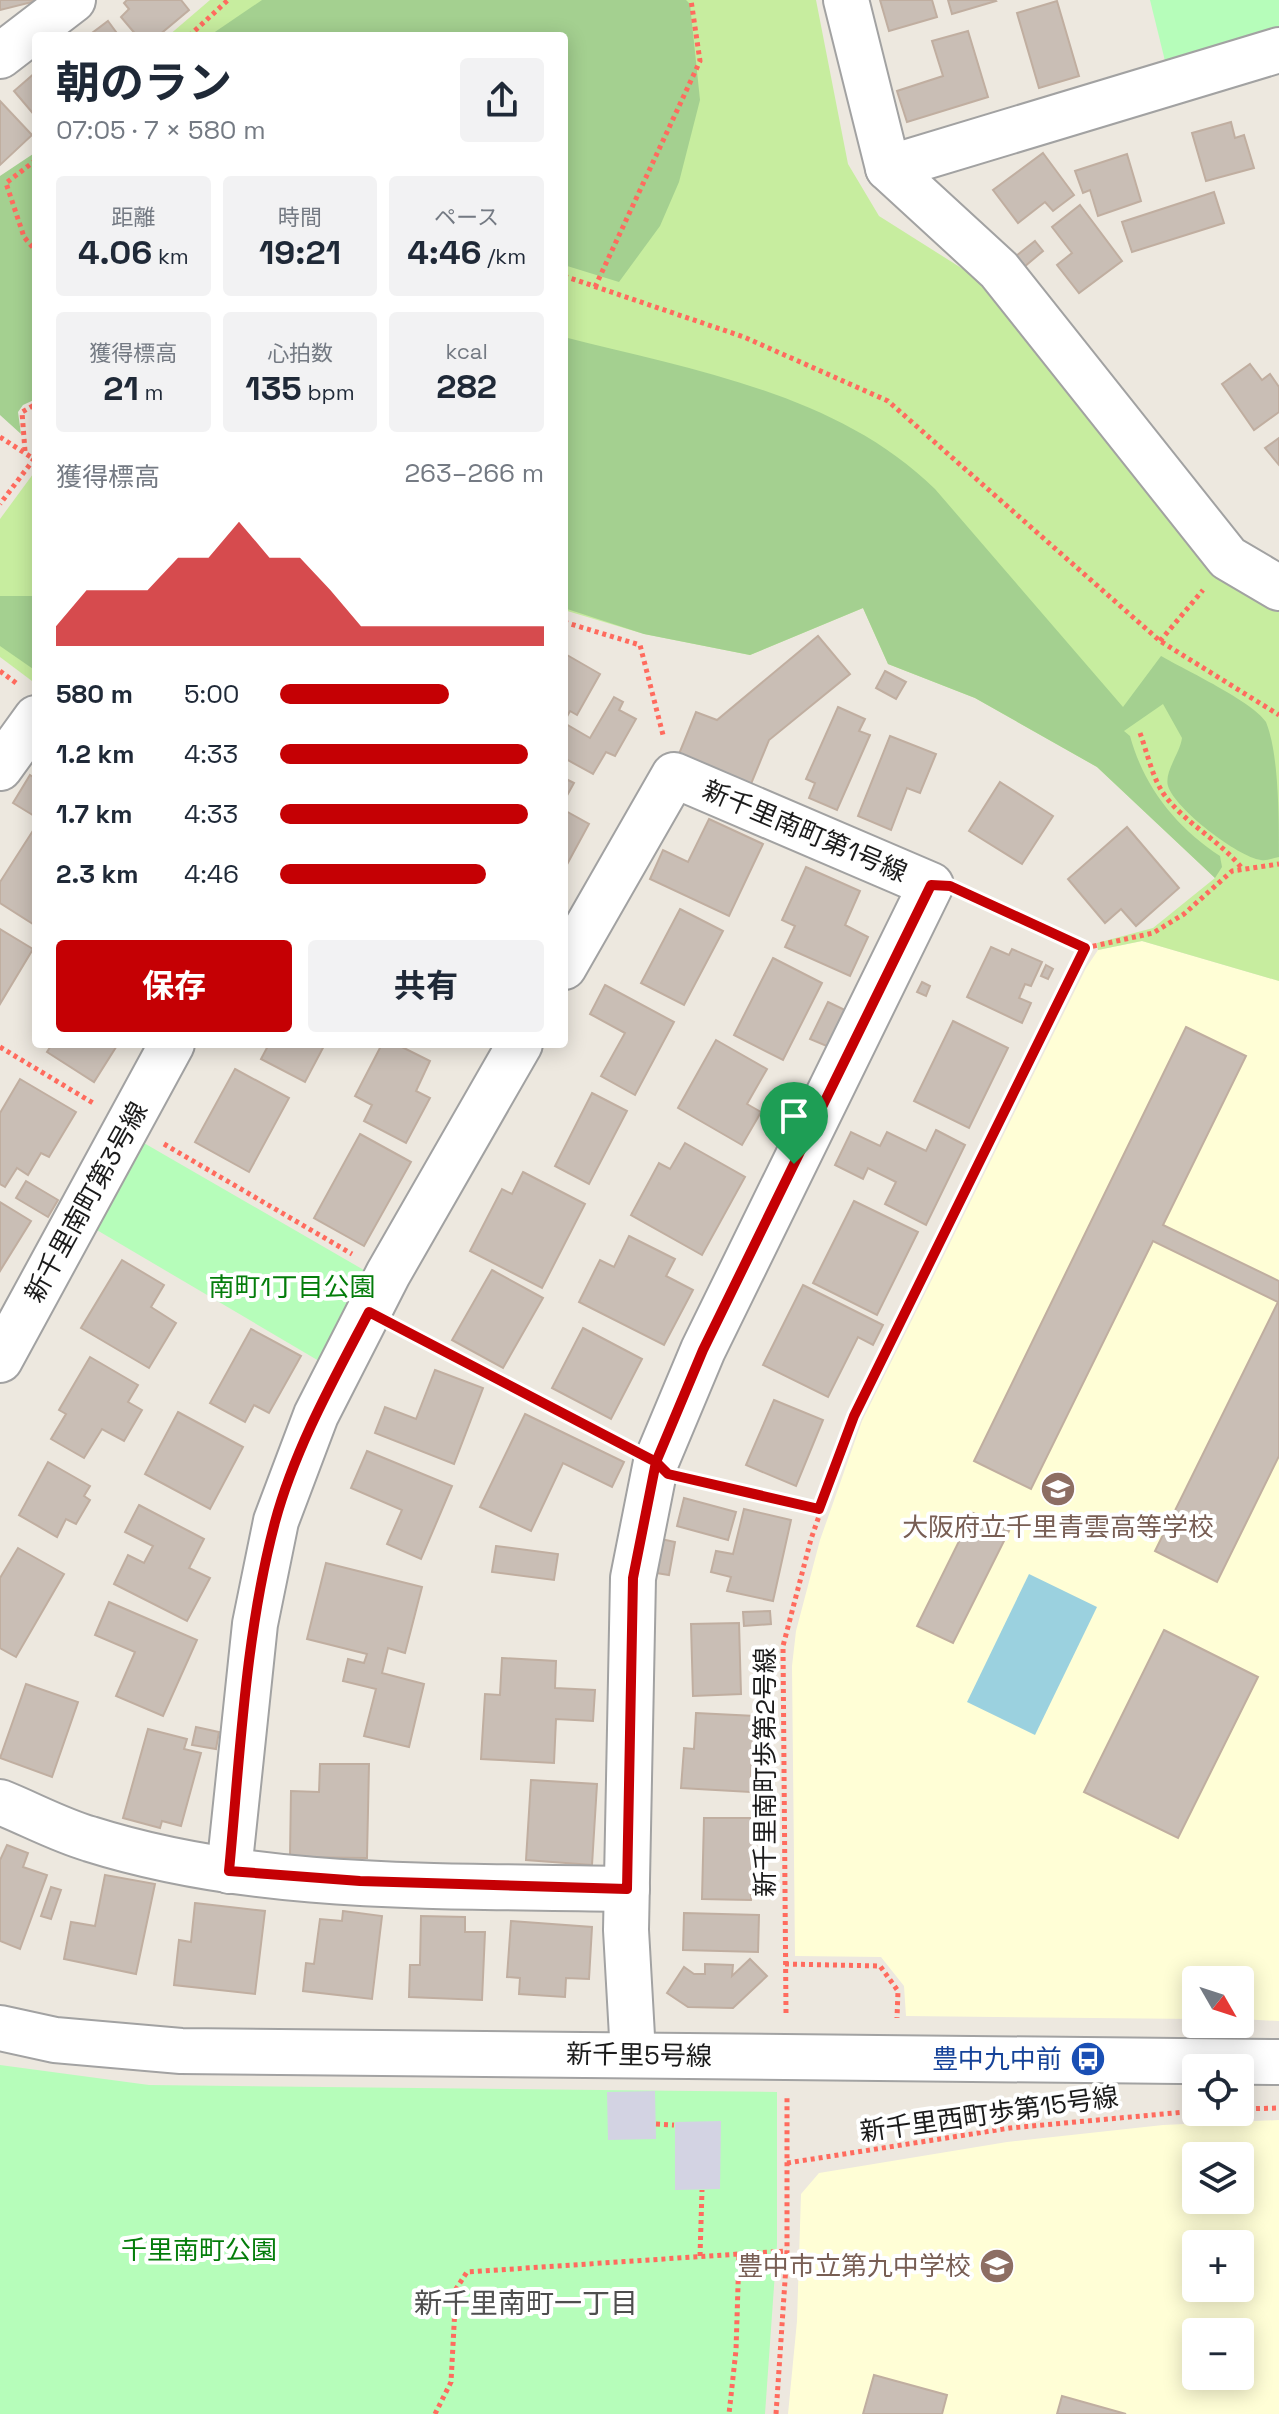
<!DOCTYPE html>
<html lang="ja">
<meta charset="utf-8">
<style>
body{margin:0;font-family:"Space Grotesk","Noto Sans JP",sans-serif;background:#f2f2f3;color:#1f2937;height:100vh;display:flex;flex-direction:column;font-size:30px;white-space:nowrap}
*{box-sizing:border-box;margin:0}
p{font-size:26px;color:#747a83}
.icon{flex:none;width:44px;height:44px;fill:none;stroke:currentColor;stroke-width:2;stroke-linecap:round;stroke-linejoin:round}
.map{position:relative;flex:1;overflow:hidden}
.drawer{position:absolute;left:32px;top:32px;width:536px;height:1016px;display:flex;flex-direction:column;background:#fff;border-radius:8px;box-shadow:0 4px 20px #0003}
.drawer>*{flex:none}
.needle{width:52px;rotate:129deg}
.tools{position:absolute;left:1182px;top:1966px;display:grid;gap:16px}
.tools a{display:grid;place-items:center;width:72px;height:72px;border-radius:8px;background:#fff;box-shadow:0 4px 20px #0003;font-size:40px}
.pin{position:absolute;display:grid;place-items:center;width:68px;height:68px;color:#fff;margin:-82px -34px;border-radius:50% 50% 50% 0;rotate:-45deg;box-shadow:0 0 8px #0007}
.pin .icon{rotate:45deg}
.round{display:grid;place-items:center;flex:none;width:84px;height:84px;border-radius:8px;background:#f2f2f3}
.summary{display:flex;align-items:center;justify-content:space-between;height:136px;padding:0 24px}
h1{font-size:44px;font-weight:700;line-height:60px}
.figures{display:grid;grid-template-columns:repeat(3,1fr);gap:12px;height:136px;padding:8px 24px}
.figures div{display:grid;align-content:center;border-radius:8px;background:#f2f2f3;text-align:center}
.figures b{font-size:34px;font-weight:700}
.figures small{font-size:22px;font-weight:400}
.figures p{font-size:22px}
.chart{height:224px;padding:16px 24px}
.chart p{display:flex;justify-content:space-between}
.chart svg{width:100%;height:144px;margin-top:8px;fill:#c50004;opacity:.7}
.primary-button{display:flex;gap:16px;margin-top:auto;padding:16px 24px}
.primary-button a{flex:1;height:92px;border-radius:8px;background:#c50004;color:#fff;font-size:32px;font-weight:700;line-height:92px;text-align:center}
.primary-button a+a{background:#f2f2f3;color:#1f2937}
ul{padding:0 24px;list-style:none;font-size:26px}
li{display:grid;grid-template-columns:128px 96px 1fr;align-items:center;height:60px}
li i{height:20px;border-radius:10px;background:#c50004}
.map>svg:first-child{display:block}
</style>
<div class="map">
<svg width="1279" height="2414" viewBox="0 0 1279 2414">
<rect width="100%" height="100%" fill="#ede8df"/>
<g fill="#fffed6" fill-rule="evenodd">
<polygon points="1142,941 1279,981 1279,2021 1240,2019 1240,1980 1196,1980 1196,2019 906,2016 904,1986 881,1957 795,1956 792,1666 796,1631 820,1540 862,1421 1086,968 1098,950"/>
<path d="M1279,2120V2414H788L797,2321L801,2194L819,2173L1007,2142L1163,2125ZM1196,2156H1240V2200H1196ZM1196,2244H1240V2288H1196ZM1196,2332H1240V2376H1196Z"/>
</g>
<g fill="#c7ed9f">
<polygon points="210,0 816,0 848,164 879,216 974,276 1204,565 1279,609 1279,981 1142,941 1098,950 1097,943 1153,928 1215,878 1097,767 975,698 888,664 863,608 750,655 644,634 564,610 564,36 168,36"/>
<polygon points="36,470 36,684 0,657 0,519"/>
</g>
<g fill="#a4d090">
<polygon points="262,0 686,0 690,4 700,100 679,182 660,226 619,282 564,265 564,36 209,36"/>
<polygon points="36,152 36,399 23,405 18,412 21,434 0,415 0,176"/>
<path d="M564,337C692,370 837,393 935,489L1123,707L1161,656C1185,670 1252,701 1266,722C1279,754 1279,819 1279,857C1273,858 1267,861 1261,860C1238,857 1175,809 1168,786C1164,772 1180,753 1182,738L1163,704L1124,731L1130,736C1144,787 1176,827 1220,856L1222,867L1215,878L1097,767L975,698L888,664L863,608L750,655L644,634L564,608Z"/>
<polygon points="0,596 36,596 36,671 0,646"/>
</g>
<g fill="#b6fdba">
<polygon points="1150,0 1279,0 1279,31 1166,65"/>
<polygon points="137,1139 369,1273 319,1361 90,1226"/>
<polygon points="0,2065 149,2085 777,2092 777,2244 765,2414 0,2414"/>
</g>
<g fill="#d3d3e3">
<polygon points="655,2091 656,2139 608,2140 607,2092"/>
<polygon points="721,2121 720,2189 675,2190 675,2122"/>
</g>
<polygon fill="#9bd1df" points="1029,1574 1097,1607 1035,1735 967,1702"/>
<g fill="#c9beb5" stroke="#c0aea0" stroke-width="2">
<polygon points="0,0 40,0 0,10"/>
<polygon points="127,0 181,0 189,10 158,36 137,36 121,17 129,9 124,3"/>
<polygon points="880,0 932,0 937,17 889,31"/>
<polygon points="948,0 995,0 996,1 952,14"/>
<polygon points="1057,1 1079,76 1039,88 1017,13"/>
<polygon points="108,21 119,36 88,36"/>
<polygon points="968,31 988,97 907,122 897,91 943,76 932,41"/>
<polygon points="36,72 36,117 14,91"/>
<polygon points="0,101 32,135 0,165"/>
<polygon points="1231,122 1235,138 1244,135 1254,168 1206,181 1192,133"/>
<polygon points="1043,153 1074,195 1053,211 1045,202 1018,223 993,190"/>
<polygon points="1127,154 1141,201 1098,216 1090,190 1083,193 1075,171"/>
<polygon points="1214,192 1224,223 1132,252 1122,222"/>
<polygon points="1080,205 1122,261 1079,293 1057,265 1072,253 1052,227"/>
<polygon points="1035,241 1043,251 1024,267 1016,256"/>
<polygon points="1250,364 1262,380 1270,374 1279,387 1279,412 1254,430 1222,384"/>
<polygon points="1279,438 1279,465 1265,448"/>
<polygon points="818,636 850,674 769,740 751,784 679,754 696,712 717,720"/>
<polygon points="567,655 600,674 577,715 570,711 564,722"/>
<polygon points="885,671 906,682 896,699 876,688"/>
<polygon points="614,697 623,702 619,710 636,719 615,756 606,752 593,774 564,758 564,723 590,738"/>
<polygon points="838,707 865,719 859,731 870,735 837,810 809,798 815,783 806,779"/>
<polygon points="890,736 936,754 920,793 907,788 891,830 858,816"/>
<polygon points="30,775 36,779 36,817 13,803"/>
<polygon points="564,778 574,783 564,801"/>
<polygon points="1000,782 1053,816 1022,864 969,831"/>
<polygon points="564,810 589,824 564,870"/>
<polygon points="709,819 763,844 729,916 650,879 663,850 688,862"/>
<polygon points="1127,827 1179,888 1136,926 1121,909 1105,923 1068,879"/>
<polygon points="34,829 36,831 36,926 0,903 0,882"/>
<polygon points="806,867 860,891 845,925 868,937 850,976 785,947 795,926 782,920"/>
<polygon points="680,909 723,931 684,1005 641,983"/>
<polygon points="0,929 33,949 0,1004"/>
<polygon points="991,947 1009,955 1012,949 1042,962 1031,986 1025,984 1019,998 1031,1003 1022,1023 967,997"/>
<polygon points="773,958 822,983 783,1060 734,1035"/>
<polygon points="1046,965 1053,969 1048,979 1041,976"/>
<polygon points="922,982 930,986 926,996 917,992"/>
<polygon points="605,985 674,1022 635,1095 601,1076 625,1033 590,1014"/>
<polygon points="828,1002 847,1011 829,1047 810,1039"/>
<polygon points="953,1021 1008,1048 969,1128 914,1101"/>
<polygon points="1186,1027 1246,1056 1163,1225 1279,1281 1279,1456 1217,1582 1155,1551 1278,1302 1153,1241 1031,1489 974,1461"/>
<polygon points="716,1040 767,1069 747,1104 761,1112 742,1145 678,1108"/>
<polygon points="52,1044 118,1044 94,1082 47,1052"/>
<polygon points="269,1044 325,1044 305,1082 261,1059"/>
<polygon points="382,1044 396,1044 430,1061 416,1091 430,1098 406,1143 364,1121 372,1105 355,1096"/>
<polygon points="235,1069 289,1098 249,1172 195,1142"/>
<polygon points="20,1079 76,1112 49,1157 41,1153 28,1175 17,1168 5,1187 0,1184 0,1113"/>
<polygon points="592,1093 627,1111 589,1184 555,1166"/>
<polygon points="936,1130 965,1145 926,1225 885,1204 896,1182 868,1168 863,1179 835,1165 851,1132 880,1146 887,1132 926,1151"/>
<polygon points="360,1134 411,1162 364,1246 314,1218"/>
<polygon points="685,1143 745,1177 702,1255 631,1215 659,1163 670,1169"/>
<polygon points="523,1172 585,1204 542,1288 470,1251 502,1189 512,1194"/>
<polygon points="26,1181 58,1200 48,1217 16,1198"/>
<polygon points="854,1201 918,1232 877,1315 813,1283"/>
<polygon points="0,1202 31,1221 0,1271"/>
<polygon points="629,1236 675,1259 666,1276 693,1290 664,1345 579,1302 600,1260 614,1267"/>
<polygon points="122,1260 164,1285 151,1307 176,1323 149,1368 81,1328"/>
<polygon points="492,1270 543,1298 503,1368 452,1340"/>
<polygon points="803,1285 883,1325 873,1345 858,1337 828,1397 763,1365"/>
<polygon points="583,1328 642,1359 611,1419 552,1388"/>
<polygon points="251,1329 301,1356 269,1413 254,1405 245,1422 210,1403"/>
<polygon points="90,1357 138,1385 128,1402 142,1410 124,1441 102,1429 84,1458 51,1439 66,1414 59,1410"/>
<polygon points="435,1370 483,1388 454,1464 375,1433 385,1407 416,1419"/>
<polygon points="774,1400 823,1420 796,1486 746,1465"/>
<polygon points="178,1412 243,1447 210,1509 145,1474"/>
<polygon points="525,1414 624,1462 612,1487 563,1463 531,1531 480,1507"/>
<polygon points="367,1451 452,1486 421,1559 387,1544 402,1510 351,1488"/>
<polygon points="48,1462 90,1486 84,1496 90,1500 76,1524 66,1519 57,1537 19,1515"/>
<polygon points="684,1498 736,1512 728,1540 677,1526"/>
<polygon points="139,1505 204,1539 189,1568 210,1578 187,1621 114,1584 128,1555 144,1563 153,1546 125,1532"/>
<polygon points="744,1509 791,1520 773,1601 727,1591 731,1577 711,1572 716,1551 733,1554"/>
<polygon points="973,1513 1009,1531 953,1643 917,1626"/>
<polygon points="661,1539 675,1542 669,1575 656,1573"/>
<polygon points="496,1546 558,1554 554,1580 492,1572"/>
<polygon points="18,1548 64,1574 16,1657 0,1648 0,1578"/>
<polygon points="326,1563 422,1587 405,1653 388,1648 382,1673 424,1684 409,1747 364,1736 376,1689 343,1681 348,1659 364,1663 367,1654 307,1639"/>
<polygon points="109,1602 197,1640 163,1716 116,1696 135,1652 95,1635"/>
<polygon points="770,1611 771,1624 744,1626 743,1612"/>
<polygon points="739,1623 741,1694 693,1696 691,1624"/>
<polygon points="1164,1630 1258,1677 1178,1838 1084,1792"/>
<polygon points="502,1658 556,1661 555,1688 595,1690 593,1721 556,1719 554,1763 481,1759 485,1694 500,1695"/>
<polygon points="26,1684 78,1702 52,1777 0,1758"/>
<polygon points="696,1713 755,1716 750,1792 681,1788 684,1748 694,1749"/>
<polygon points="196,1727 219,1732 216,1749 192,1745"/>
<polygon points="148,1729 187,1739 184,1749 201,1753 181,1826 162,1821 160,1828 123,1818"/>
<polygon points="320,1764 369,1764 367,1858 290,1857 291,1791 319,1792"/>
<polygon points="531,1780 597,1784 592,1865 526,1860"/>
<polygon points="704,1818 753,1818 751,1900 702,1899"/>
<polygon points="7,1845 28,1853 23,1867 47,1875 20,1949 0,1941 0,1860"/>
<polygon points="105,1875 155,1884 136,1974 64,1959 71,1922 95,1926"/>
<polygon points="51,1887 61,1890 51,1919 41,1916"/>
<polygon points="195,1903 265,1911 255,1994 174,1985 179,1940 191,1942"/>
<polygon points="343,1911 382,1916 372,1999 303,1991 306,1963 314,1964 320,1919 342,1921"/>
<polygon points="684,1913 759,1915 758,1952 683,1950"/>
<polygon points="421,1916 465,1917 465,1932 485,1932 482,2000 409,1997 410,1965 420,1965"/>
<polygon points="511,1921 592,1927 589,1979 566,1978 565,1997 519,1994 520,1978 507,1977"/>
<polygon points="750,1959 767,1976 733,2008 688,2007 667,1993 684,1967 694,1974 705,1974 705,1964 733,1965 732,1976"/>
<polygon points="874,2375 947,2395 942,2414 863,2414"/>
<polygon points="1062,2396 1126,2414 1057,2414"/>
</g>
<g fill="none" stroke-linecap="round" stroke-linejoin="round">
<g stroke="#a2a2a2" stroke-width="48">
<g id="minor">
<polyline points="846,0 888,168 999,270 1228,558 1279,588"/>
<polyline points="0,56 73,0"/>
<polyline points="888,168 1279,50"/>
<polyline points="0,768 36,718"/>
<polyline points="564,967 674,775 931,885 703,1350 656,1462 633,1578 626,1930 633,2054"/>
<polyline points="0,1360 172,1044"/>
<path d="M0,1802C30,1814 59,1830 90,1839C261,1893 449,1885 627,1889"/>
<polyline points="229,1871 255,1624 276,1521 316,1415 388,1274 520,1044"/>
<polyline points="0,2028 55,2040 181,2051 1279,2062"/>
</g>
</g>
<g stroke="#ff6b5e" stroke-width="5" stroke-dasharray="4 4" stroke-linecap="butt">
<polyline points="189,36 228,0"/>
<polyline points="36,160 6,183 24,237 36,251"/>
<polyline points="564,276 744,337 888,401 1160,641 1279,715"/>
<polyline points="595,287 700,61 691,0"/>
<polyline points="0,437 34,459 0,504"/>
<polyline points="25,451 22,412 36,404"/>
<polyline points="564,622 640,645 663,735"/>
<polyline points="1160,641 1203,590"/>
<polyline points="0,671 16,683"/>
<path d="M1140,733C1147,752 1152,776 1163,793C1184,823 1218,839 1241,867"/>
<polyline points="1085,948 1153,933 1184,914 1232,871 1279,864"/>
<polyline points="0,1047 93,1103"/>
<polyline points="164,1144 352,1254"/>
<polyline points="406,1331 620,1443"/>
<polyline points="692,1480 819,1509"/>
<polyline points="785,1964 880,1966 898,1991 897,2018"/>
<polyline points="786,2013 783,1646 811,1539 854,1416 1085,948 970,895"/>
<polyline points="1240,2109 1279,2108"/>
<polyline points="656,2124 674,2125"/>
<polyline points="787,2163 1010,2128 1196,2111"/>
<polyline points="739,2254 787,2251"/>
<polyline points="700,2256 702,2190"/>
<polyline points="435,2414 451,2382 456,2289 467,2272 739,2254 736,2350 729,2414"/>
<polyline points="776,2414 787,2251 787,2096"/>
</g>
<use href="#minor" stroke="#fff" stroke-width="44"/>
</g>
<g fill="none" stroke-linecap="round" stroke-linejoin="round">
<g stroke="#fff" stroke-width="16">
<path id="route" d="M794,1164L703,1350L656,1462L369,1312C334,1379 295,1448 275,1522C245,1635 240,1756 229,1871L360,1881L627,1889L633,1578L656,1462L668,1474L819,1509L854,1416L1085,948L950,886L931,885L794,1164"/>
</g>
<use href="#route" stroke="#c50004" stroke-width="10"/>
</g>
<defs>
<g id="school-disc" transform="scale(1.8)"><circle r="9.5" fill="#8d6e63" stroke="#fff"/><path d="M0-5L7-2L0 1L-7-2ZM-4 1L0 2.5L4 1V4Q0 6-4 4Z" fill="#fff"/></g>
<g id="bus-disc" transform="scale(1.8)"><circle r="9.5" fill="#1a4fb4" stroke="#fff"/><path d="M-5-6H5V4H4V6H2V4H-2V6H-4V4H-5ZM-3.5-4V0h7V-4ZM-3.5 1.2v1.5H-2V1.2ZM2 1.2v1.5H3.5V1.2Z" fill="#fff"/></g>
</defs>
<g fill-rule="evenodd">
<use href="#school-disc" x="1058" y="1489"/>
<use href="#bus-disc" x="1088" y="2059"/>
<use href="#school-disc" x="997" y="2266"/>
</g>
<g text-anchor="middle" stroke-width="8" stroke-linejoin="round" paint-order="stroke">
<g font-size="26" fill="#1b1b1b" stroke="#fff">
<text transform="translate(805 831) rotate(23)" y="9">新千里南町第1号線</text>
<text transform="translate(86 1202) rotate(-61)" y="9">新千里南町第3号線</text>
<text transform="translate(765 1772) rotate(-90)" y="9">新千里南町歩第2号線</text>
<text transform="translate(639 2055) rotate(1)" y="9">新千里5号線</text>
<text transform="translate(989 2114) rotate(-8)" y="9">新千里西町歩第15号線</text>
</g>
<g font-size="26" fill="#047d0b" stroke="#fff">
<text x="292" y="1296">南町1丁目公園</text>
<text x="199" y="2259">千里南町公園</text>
</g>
<g font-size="26" fill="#785e54" stroke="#fff">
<text x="1058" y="1536">大阪府立千里青雲高等学校</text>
<text x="971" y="2275" text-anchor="end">豊中市立第九中学校</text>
</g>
<g font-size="26" fill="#164399" stroke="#fff" text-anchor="end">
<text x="1062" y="2068">豊中九中前</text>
</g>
<g font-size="28" fill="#4e4e4e" stroke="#fff">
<text x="526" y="2313">新千里南町一丁目</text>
</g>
</g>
</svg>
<div class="tools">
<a><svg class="needle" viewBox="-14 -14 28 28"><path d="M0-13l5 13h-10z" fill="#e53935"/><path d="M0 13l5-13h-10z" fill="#747a83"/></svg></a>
<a><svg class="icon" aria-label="locate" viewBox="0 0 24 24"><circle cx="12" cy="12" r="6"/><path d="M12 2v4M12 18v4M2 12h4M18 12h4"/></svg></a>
<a><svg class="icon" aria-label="layers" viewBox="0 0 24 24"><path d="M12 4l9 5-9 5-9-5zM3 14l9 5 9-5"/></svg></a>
<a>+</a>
<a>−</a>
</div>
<div class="pin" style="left:794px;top:1164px;background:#1e9e55"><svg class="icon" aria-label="arrive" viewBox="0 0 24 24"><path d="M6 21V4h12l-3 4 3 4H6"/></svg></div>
<section class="drawer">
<div class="summary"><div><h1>朝のラン</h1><p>07:05 · 7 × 580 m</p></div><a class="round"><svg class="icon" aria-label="share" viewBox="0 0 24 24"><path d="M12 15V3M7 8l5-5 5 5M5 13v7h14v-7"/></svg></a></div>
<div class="figures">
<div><p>距離</p><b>4.06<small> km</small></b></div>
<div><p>時間</p><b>19:21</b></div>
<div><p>ペース</p><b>4:46<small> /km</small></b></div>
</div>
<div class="figures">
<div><p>獲得標高</p><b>21<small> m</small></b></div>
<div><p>心拍数</p><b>135<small> bpm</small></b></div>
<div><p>kcal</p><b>282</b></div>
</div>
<div class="chart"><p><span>獲得標高</span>263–266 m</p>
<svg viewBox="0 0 160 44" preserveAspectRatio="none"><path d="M0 44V38L10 27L20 27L30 27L40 17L50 17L60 6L70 17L80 17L90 27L100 38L110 38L120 38L130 38L140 38L150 38L160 38V44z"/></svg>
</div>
<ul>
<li><b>580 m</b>5:00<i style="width:64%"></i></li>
<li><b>1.2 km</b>4:33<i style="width:94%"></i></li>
<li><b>1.7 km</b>4:33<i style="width:94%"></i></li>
<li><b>2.3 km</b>4:46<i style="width:78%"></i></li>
</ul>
<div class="primary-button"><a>保存</a><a>共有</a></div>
</section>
</div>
